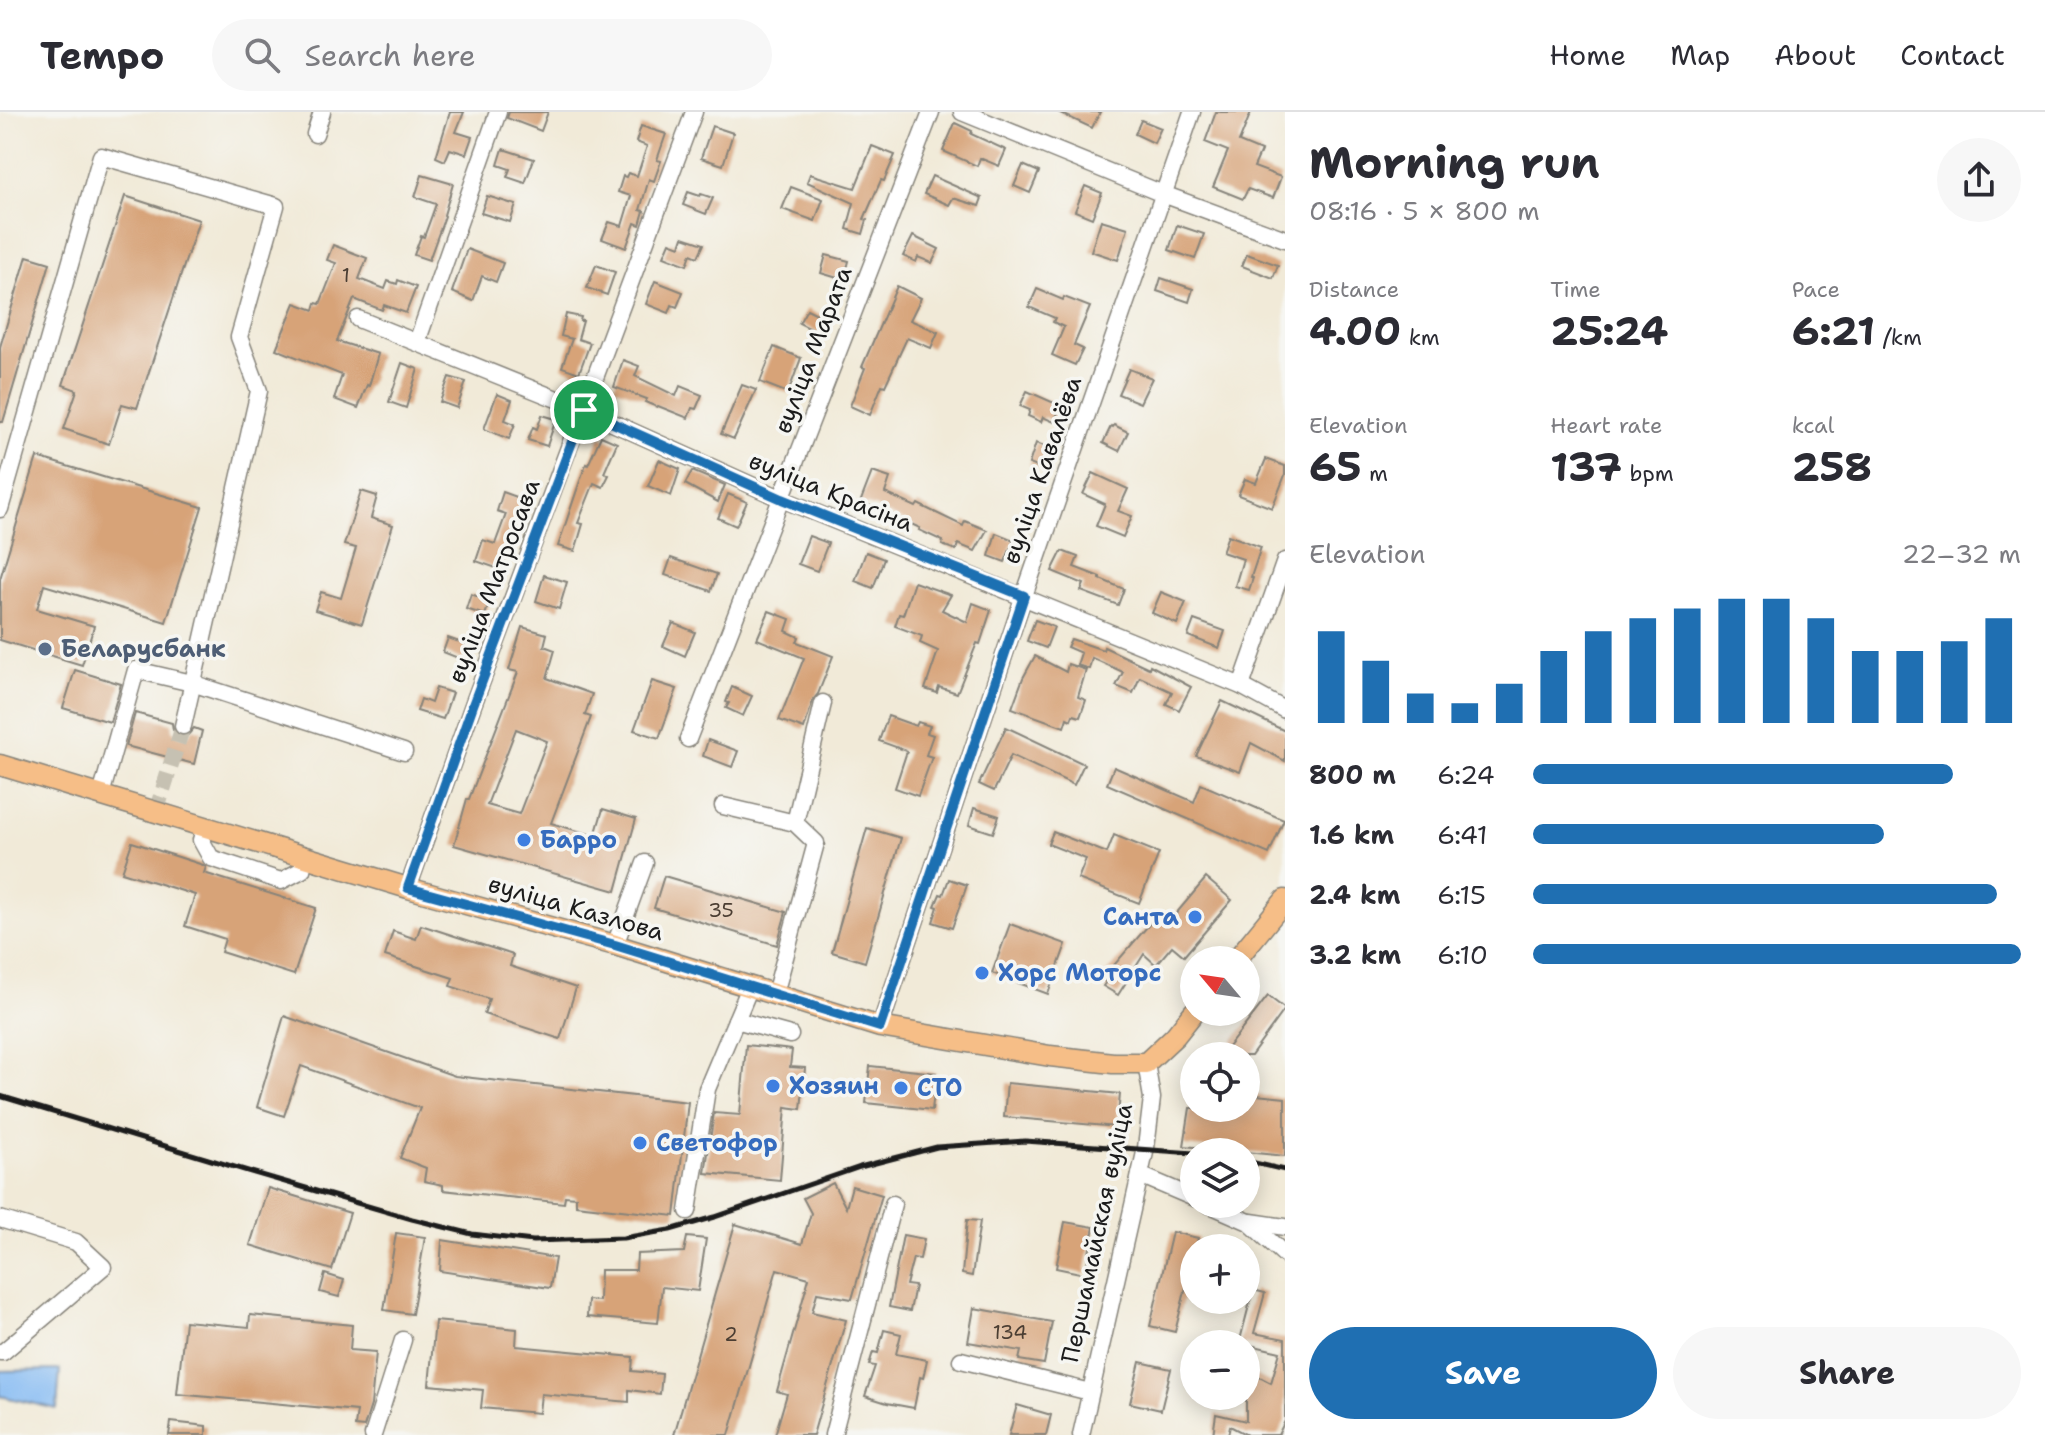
<!DOCTYPE html>
<meta charset="utf-8">
<style>
body{margin:0;font-family:"Shantell Sans",sans-serif;background:#f7f7f7;color:#2b2b33;height:100vh;display:flex;flex-direction:column;font-size:30px;white-space:nowrap}
*{box-sizing:border-box;margin:0}
p{font-size:26px;color:#7c7c81}
.icon{flex:none;width:44px;height:44px;fill:none;stroke:currentColor;stroke-width:2;stroke-linecap:round;stroke-linejoin:round}
.map{position:relative;flex:1;overflow:hidden}
.sheet{display:flex;flex-direction:column;background:#fff;width:760px}
.sheet>*{flex:none}
.needle{width:52px;rotate:299deg}
.fabs{position:absolute;left:1180px;top:834px;display:grid;gap:16px}
.fabs a{display:grid;place-items:center;width:80px;height:80px;border-radius:50%;background:#fff;box-shadow:0 4px 20px #0003;font-size:40px}
.pin{position:absolute;display:grid;place-items:center;width:68px;height:68px;color:#fff;margin:-34px;border:4px solid #fff;border-radius:50%;box-shadow:0 2px 8px #0007}
.round{display:grid;place-items:center;flex:none;width:84px;height:84px;border-radius:42px;background:#f7f7f7}
.overview{display:flex;align-items:center;justify-content:space-between;height:136px;padding:0 24px}
h1{font-size:44px;font-weight:700;line-height:60px}
.stats{display:grid;grid-template-columns:repeat(3,1fr);gap:12px;height:136px;padding:8px 24px}
.stats div{display:grid;align-content:center}
.stats b{font-size:40px;font-weight:700}
.stats small{font-size:22px;font-weight:400}
.stats p{font-size:22px}
.chart{height:224px;padding:16px 24px}
.chart p{display:flex;justify-content:space-between}
.chart svg{width:100%;height:144px;margin-top:8px;stroke:#1f6fb2;stroke-width:6}
.button{display:flex;gap:16px;margin-top:auto;padding:16px 24px}
.button a{flex:1;height:92px;border-radius:48px;background:#1f6fb2;color:#fff;font-size:32px;font-weight:700;line-height:92px;text-align:center}
.button a+a{background:#f7f7f7;color:#2b2b33}
ul{padding:0 24px;list-style:none;font-size:26px}
li{display:grid;grid-template-columns:128px 96px 1fr;align-items:center;height:60px}
li i{height:20px;border-radius:10px;background:#1f6fb2}
header{display:flex;align-items:center;gap:48px;box-sizing:border-box;height:112px;padding:0 40px;background:#fff;border-bottom:2px solid #e1e1e2}
header strong{font-size:38px}
nav{display:flex;gap:44px;margin-inline-start:auto;font-size:28px}
.search{width:560px;height:72px;background:#f7f7f7;display:flex;align-items:center;gap:20px;box-sizing:border-box;padding:0 28px;border-radius:44px;color:#7c7c81;font-size:30px}
main{display:flex;flex:1;min-height:0}
.map>svg:first-child{display:block}
</style>
<header>
<strong>Tempo</strong>
<div class="search"><svg class="icon" aria-label="search" viewBox="0 0 24 24"><circle cx="10" cy="10" r="6"/><path d="M15 15l6 6"/></svg>Search here</div>
<nav><a>Home</a><a>Map</a><a>About</a><a>Contact</a></nav>
</header>
<main>
<div class="map">
<svg width="1285" height="1323" viewBox="0 0 1285 1323">
<rect width="100%" height="100%" fill="#f6f6f2"/>
<filter id="ink" filterUnits="userSpaceOnUse"><feTurbulence type="fractalNoise" baseFrequency=".0125" numOctaves="2"/><feDisplacementMap in="SourceGraphic" scale="16" xChannelSelector="R" yChannelSelector="G"/><feConvolveMatrix kernelMatrix="1 2 1 2 8 2 1 2 1" color-interpolation-filters="sRGB"/></filter>
<filter id="wash" filterUnits="userSpaceOnUse"><feTurbulence type="fractalNoise" baseFrequency=".006" numOctaves="4" result="noise"/><feDisplacementMap in="SourceGraphic" scale="32" xChannelSelector="R" yChannelSelector="G"/><feGaussianBlur stdDeviation="1.8" result="paint"/><feColorMatrix in="noise" values="0 0 0 0 0 0 0 0 0 0 0 0 0 0 0 0 0 1.4 0 .05"/><feComposite in="paint" operator="in"/></filter>
<g filter="url(#wash)">
<rect width="100%" height="100%" fill="#f1ead8"/>
<polygon fill="#84baf3" stroke="#506b88" stroke-width="2" points="60,1258 57,1297 0,1284 0,1259"/>
<g id="blocks">
<g fill="#d7a378" fill-rule="evenodd">
<polygon points="450,0 464,0 456,20 472,25 466,42 450,37 445,49 436,45"/>
<polygon points="509,0 548,0 541,19 507,6"/>
<polygon points="1058,0 1100,0 1092,16"/>
<polygon points="1216,0 1251,0 1239,30 1261,39 1254,55 1281,65 1273,86 1248,77 1243,87 1213,75 1228,39 1205,30"/>
<polygon points="1141,8 1161,16 1154,31 1135,22"/>
<polygon points="955,11 972,19 971,22 1006,38 999,54 980,46 977,54 943,39"/>
<polygon points="641,14 666,22 657,48 661,49 654,69 649,67 640,98 644,99 640,113 635,111 626,136 602,127 609,110 622,114 631,84 618,80 623,64 626,65 628,61 637,64 647,34 636,30"/>
<polygon points="712,14 733,21 723,53 701,46"/>
<polygon points="872,34 895,43 884,69 881,68 864,107 867,108 863,122 847,117 854,91 807,70 810,62 855,76"/>
<polygon points="503,37 534,47 525,71 507,65 510,57 498,53"/>
<polygon points="1023,53 1039,60 1030,81 1014,74"/>
<polygon points="422,63 453,72 444,103 445,104 429,148 414,143 421,124 424,125 436,92 415,85"/>
<polygon points="932,64 982,86 979,94 953,86 949,93 924,82"/>
<polygon points="1085,74 1102,81 1092,106 1075,99"/>
<polygon points="791,75 823,87 815,109 782,97"/>
<polygon points="688,80 700,84 701,82 713,86 706,102 683,93"/>
<polygon points="125,84 199,108 137,296 122,292 109,332 64,317 77,278 63,273"/>
<polygon points="487,84 516,93 510,110 481,101"/>
<polygon points="1101,108 1128,116 1118,148 1091,139"/>
<polygon points="1177,113 1204,122 1195,147 1169,138"/>
<polygon points="913,124 939,137 932,151 918,145 916,150 903,144"/>
<polygon points="683,125 704,132 698,145 691,142 687,153 664,144 670,130 680,134"/>
<polygon points="333,133 367,146 359,167 385,177 388,169 397,172 398,168 416,175 406,201 384,193 382,198 354,187 337,229 378,242 369,274 367,273 358,296 334,287 342,263 276,237 295,191 314,198 316,191 320,192 336,151 327,148"/>
<polygon points="467,137 503,151 496,170 482,164 473,189 452,180"/>
<polygon points="1247,142 1278,153 1273,166 1242,154"/>
<polygon points="826,143 849,149 844,168 821,161"/>
<polygon points="27,144 50,151 3,310 0,310 0,235"/>
<polygon points="596,153 615,160 607,183 587,176"/>
<polygon points="1161,166 1193,177 1189,190 1157,179"/>
<polygon points="655,169 683,180 677,195 672,193 669,201 646,192"/>
<polygon points="897,174 921,186 910,208 938,220 931,236 907,226 885,274 882,273 870,303 850,294 865,256 862,255"/>
<polygon points="1037,177 1063,188 1064,185 1090,195 1074,233 1083,237 1075,253 1052,243 1064,215 1053,210 1055,206 1029,195"/>
<polygon points="807,197 827,207 819,221 799,211"/>
<polygon points="566,202 581,205 580,209 583,209 578,227 590,231 579,261 562,255 572,227 561,224"/>
<polygon points="774,235 801,246 788,281 760,270"/>
<polygon points="623,248 639,254 635,264 676,284 680,274 702,283 696,297 692,296 688,306 658,294 657,295 645,290 647,287 614,275"/>
<polygon points="402,251 418,257 406,296 389,290"/>
<polygon points="1129,257 1152,266 1140,291 1118,282"/>
<polygon points="449,265 466,270 457,296 440,290"/>
<polygon points="742,273 756,278 734,327 721,322"/>
<polygon points="1027,279 1061,294 1054,310 1043,305 1041,310 1028,304 1030,298 1020,294"/>
<polygon points="497,282 512,288 505,308 515,312 509,327 484,317"/>
<polygon points="542,303 556,307 547,334 528,328 533,315 537,317"/>
<polygon points="1114,313 1128,320 1119,339 1103,331 1111,314 1113,315"/>
<polygon points="601,324 617,331 604,361 609,363 603,375 594,371 578,411 583,412 575,439 558,434 581,366 586,352 588,353"/>
<polygon points="1036,331 1050,336 1043,357 1029,352"/>
<polygon points="37,345 202,395 166,510 44,473 37,497 94,514 82,553 0,528 0,467"/>
<polygon points="1266,347 1285,354 1285,363 1272,396 1238,383 1245,367 1256,371"/>
<polygon points="659,348 680,357 671,384 648,374"/>
<polygon points="692,359 725,373 718,390 685,372"/>
<polygon points="872,360 890,366 885,381 916,395 918,392 928,397 963,414 965,409 987,418 975,439 958,432 956,438 942,433 943,429 919,418 920,416 874,395 860,391"/>
<polygon points="1093,361 1128,377 1118,399 1132,404 1123,425 1096,414 1105,392 1083,382"/>
<polygon points="361,379 377,384 371,406 393,413 362,512 315,498 321,480 341,486 356,436 344,433"/>
<polygon points="503,380 528,389 522,407 519,407 502,458 476,449 483,428 495,432 506,402 497,399"/>
<polygon points="728,382 747,390 736,414 718,406"/>
<polygon points="996,421 1014,428 1005,450 989,444"/>
<polygon points="1228,423 1261,435 1251,465 1253,466 1249,478 1235,474 1243,447 1222,440"/>
<polygon points="809,424 828,431 817,459 798,452"/>
<polygon points="1062,439 1078,445 1074,455 1100,465 1100,467 1124,477 1118,493 1081,479 1084,472 1052,459"/>
<polygon points="866,440 884,447 873,476 855,469"/>
<polygon points="671,446 717,462 711,479 665,463"/>
<polygon points="544,463 567,470 559,497 536,489"/>
<polygon points="914,470 951,483 942,498 967,510 973,491 991,498 980,532 977,531 957,581 939,575 937,581 925,577 938,539 920,531 922,524 895,514 899,502 903,503"/>
<polygon points="1161,480 1186,490 1177,512 1152,501"/>
<polygon points="471,482 490,489 485,503 466,497"/>
<polygon points="769,499 790,507 786,519 799,525 797,530 833,544 818,582 813,588 804,617 779,608 804,546 757,527"/>
<polygon points="1035,508 1054,515 1046,536 1027,529"/>
<polygon points="1194,508 1225,519 1219,536 1188,524"/>
<polygon points="673,511 695,520 685,544 663,534"/>
<path d="M522,515L547,522L544,534L555,538L547,566L592,582L585,603L591,605L551,711L595,724L603,697L636,707L616,779L454,733L467,687H469L518,560L509,558ZM516,617L547,629L519,702L487,693Z"/>
<polygon points="448,526 468,533 463,548 443,540"/>
<polygon points="1071,527 1103,538 1104,535 1149,556 1150,553 1191,575 1179,598 1166,592 1172,580 1140,565 1133,581 1116,574 1123,560 1092,546 1089,557 1077,553 1081,541 1067,535"/>
<polygon points="1035,544 1066,560 1068,552 1086,558 1078,585 1086,588 1080,605 1073,603 1071,608 1067,606 1064,615 1012,596 1023,566"/>
<polygon points="75,558 121,572 110,610 63,596"/>
<polygon points="652,569 677,577 659,626 634,618"/>
<polygon points="732,575 752,584 743,604 726,596 729,591 726,590"/>
<polygon points="436,576 452,581 443,607 417,599 421,587 431,591"/>
<polygon points="1222,589 1285,619 1285,649 1251,631 1240,660 1196,644"/>
<polygon points="135,601 172,611 173,618 180,624 187,624 194,616 202,619 194,652 126,634"/>
<polygon points="888,604 916,614 918,610 930,614 927,621 933,623 926,643 932,645 918,684 895,676 907,639 879,629"/>
<polygon points="1006,615 1084,652 1074,673 1011,643 994,679 979,672"/>
<polygon points="708,628 738,639 732,655 703,644"/>
<polygon points="1114,655 1194,690 1201,672 1284,708 1269,742 1107,672"/>
<polygon points="974,696 999,704 993,721 969,713"/>
<polygon points="867,716 901,726 865,850 832,840"/>
<polygon points="1053,720 1107,741 1114,723 1159,741 1139,791 1078,767 1086,747 1048,732"/>
<polygon points="132,730 203,753 206,755 204,761 316,796 294,863 221,840 225,827 185,814 195,783 122,760"/>
<polygon points="664,764 786,800 777,833 654,796"/>
<polygon points="1206,766 1232,788 1184,844 1172,834 1156,853 1144,842 1118,883 1103,874 1106,870 1102,867 1159,801 1169,810"/>
<polygon points="949,767 967,773 952,816 933,810 938,795 935,794 940,782 943,783"/>
<polygon points="1010,812 1066,832 1048,882 992,861"/>
<polygon points="421,813 513,843 510,854 576,876 560,927 484,902 489,887 450,874 453,866 385,844 393,819 416,827"/>
<polygon points="1268,884 1285,897 1251,944 1221,944"/>
<polygon points="284,904 455,964 688,990 675,1104 576,1093 576,1085 565,1084 564,1091 443,1078 443,1073 424,1069 426,1056 400,1046 420,996 301,954 284,1004 257,995"/>
<polygon points="746,933 792,938 790,955 805,956 801,997 786,995 780,1068 705,1061 714,1001 740,1003"/>
<polygon points="870,954 936,961 932,998 866,991"/>
<polygon points="1007,971 1120,982 1117,1015 1004,1005"/>
<polygon points="1246,982 1285,986 1285,1044 1184,1034 1190,996 1246,996"/>
<polygon points="833,1071 846,1096 852,1074 882,1083 852,1187 817,1181 812,1200 846,1208 813,1323 775,1323 787,1282 777,1279 809,1166 777,1157 729,1323 674,1323 735,1112 802,1132 811,1101 803,1086"/>
<polygon points="268,1076 350,1101 332,1158 250,1133"/>
<polygon points="967,1108 980,1109 972,1164 962,1162"/>
<polygon points="1065,1110 1094,1115 1085,1162 1056,1156"/>
<polygon points="1172,1120 1198,1126 1175,1220 1150,1214"/>
<polygon points="396,1121 425,1125 412,1202 384,1198"/>
<polygon points="903,1123 924,1127 920,1147 913,1146 906,1173 915,1174 910,1199 889,1195"/>
<polygon points="687,1125 706,1127 698,1179 662,1175 658,1211 587,1205 588,1188 599,1189 600,1158 636,1158 637,1142 684,1140"/>
<polygon points="442,1128 555,1146 550,1176 440,1159"/>
<polygon points="325,1162 344,1168 339,1185 320,1180"/>
<polygon points="1253,1178 1265,1181 1254,1221 1285,1227 1285,1309 1278,1323 1247,1323 1230,1314 1228,1323 1213,1323 1216,1302 1246,1309 1246,1258 1271,1271 1280,1240 1246,1232 1239,1232"/>
<polygon points="974,1196 1052,1210 1044,1252 1019,1248 1021,1239 968,1230"/>
<polygon points="250,1203 352,1213 350,1238 376,1240 371,1293 364,1315 355,1314 357,1299 177,1282 185,1209 249,1215"/>
<polygon points="435,1209 517,1217 516,1234 633,1245 632,1259 662,1262 660,1282 629,1278 629,1290 541,1282 539,1301 481,1296 483,1278 429,1273"/>
<polygon points="884,1218 901,1222 896,1242 927,1248 923,1266 920,1265 914,1296 887,1291 865,1284 875,1254 869,1253 873,1240 878,1241"/>
<polygon points="1140,1250 1171,1257 1161,1298 1130,1291"/>
<polygon points="1017,1293 1051,1303 1046,1323 1009,1323"/>
<polygon points="171,1310 206,1314 206,1323 169,1323"/>
</g>
</g>
</g>
<g filter="url(#ink)">
<use href="#blocks" fill-opacity="0" stroke="#86837a" stroke-width="2"/>
<g fill="none" stroke-linecap="round" stroke-linejoin="round">
<polyline stroke="#c6c1b2" stroke-width="16" stroke-dasharray="16 8" stroke-linecap="butt" points="156,700 183,614"/>
<g stroke="#86837a" stroke-width="19">
<g id="minor">
<polyline points="962,0 1163,82 1285,127"/>
<polyline points="315,22 322,0"/>
<polyline points="358,207 584,298 782,387 1241,574 1285,598"/>
<polyline points="417,230 498,0"/>
<polyline points="0,397 101,44 276,94 239,225 259,279 183,614"/>
<polyline points="1241,574 1285,449"/>
<polyline points="688,627 931,0"/>
<polyline points="101,683 136,558 192,571 404,640"/>
<polyline points="723,694 795,711 816,731 775,882"/>
<polyline points="795,711 823,591"/>
<polyline points="205,715 201,728 211,746 281,769 302,758 305,744"/>
<polyline points="408,776 473,593 694,0"/>
<polyline points="615,833 645,751"/>
<polyline points="736,908 790,923"/>
<polyline points="880,915 1024,484 1192,0"/>
<polyline points="1140,1063 1194,1086"/>
<polyline points="1208,1092 1249,1110 1285,1143"/>
<polyline points="688,1099 707,977 750,875"/>
<polyline points="0,1107 76,1130 103,1155 3,1240 0,1240"/>
<polyline points="1251,1110 1285,1115"/>
<polyline points="961,1248 1090,1280"/>
<polyline points="373,1323 403,1228"/>
<polyline points="833,1323 893,1092"/>
<polyline points="1081,1323 1146,1036 1152,986 1146,951"/>
</g>
</g>
<g stroke="#86837a" stroke-width="23">
<g id="major">
<polyline points="0,653 408,776 615,833 880,915 1050,944 1113,951 1146,951 1175,924 1194,900"/>
<polyline points="1236,848 1285,788"/>
</g>
</g>
<use href="#minor" stroke="#fff" stroke-width="16"/>
<use href="#major" stroke="#f6be87" stroke-width="20"/>
<g stroke="#1c1c1c" stroke-width="5">
<polyline points="0,984 251,1060 412,1107 472,1122 533,1129 623,1126 670,1118 715,1105 860,1055 937,1035 1025,1029 1194,1041"/>
<polyline points="1246,1049 1285,1058"/>
</g>
</g>
</g>
<g fill="none" stroke-linecap="round" stroke-linejoin="round" filter="url(#ink)">
<g stroke="#fff" stroke-width="16">
<polygon id="route" points="584,298 782,387 1024,484 880,915 615,833 408,776 473,593"/>
</g>
<use href="#route" stroke="#1f6fb2" stroke-width="10"/>
</g>
<circle fill="#5c6f8a" stroke="#f6f6f2" stroke-width="3" cx="45" cy="537" r="8"/>
<g fill="#3f7fe0" stroke="#f6f6f2" stroke-width="3">
<circle cx="524" cy="728" r="8"/>
<circle cx="1195" cy="805" r="8"/>
<circle cx="982" cy="861" r="8"/>
<circle cx="773" cy="974" r="8"/>
<circle cx="901" cy="976" r="8"/>
<circle cx="640" cy="1031" r="8"/>
</g>
<g text-anchor="middle" stroke-width="7" stroke-linejoin="round" paint-order="stroke">
<g font-size="20" fill="#4b3e33">
<text x="346" y="170">1</text>
<text x="721" y="805">35</text>
<text x="1010" y="1227">134</text>
<text x="731" y="1229">2</text>
</g>
<g font-size="24" fill="#1c1c1c" stroke="#f6f6f2">
<text transform="translate(813 238) rotate(-69)" y="8">вуліца Марата</text>
<text transform="translate(1042 358) rotate(-71)" y="8">вуліца Кавалёва</text>
<text transform="translate(831 380) rotate(22)" y="8">вуліца Красіна</text>
<text transform="translate(494 469) rotate(-69)" y="8">вуліца Матросава</text>
<text transform="translate(576 796) rotate(16)" y="8">вуліца Казлова</text>
<text transform="translate(1097 1121) rotate(-78)" y="8">Першамайская вуліца</text>
</g>
<g font-size="24" font-weight="bold" fill="#4e5e75" stroke="#f6f6f2" text-anchor="start">
<text x="61" y="545">Беларусбанк</text>
</g>
<g font-size="24" font-weight="bold" fill="#366cbe" stroke="#f6f6f2" text-anchor="start">
<text x="540" y="736">Барро</text>
<text x="1179" y="813" text-anchor="end">Санта</text>
<text x="998" y="869">Хорс Моторс</text>
<text x="789" y="982">Хозяин</text>
<text x="917" y="984">СТО</text>
<text x="656" y="1039">Светофор</text>
</g>
</g>
</svg>
<div class="fabs">
<a><svg class="needle" viewBox="-14 -14 28 28"><path d="M0-13l5 13h-10z" fill="#e53935"/><path d="M0 13l5-13h-10z" fill="#7c7c81"/></svg></a>
<a><svg class="icon" aria-label="locate" viewBox="0 0 24 24"><circle cx="12" cy="12" r="6"/><path d="M12 2v4M12 18v4M2 12h4M18 12h4"/></svg></a>
<a><svg class="icon" aria-label="layers" viewBox="0 0 24 24"><path d="M12 4l9 5-9 5-9-5zM3 14l9 5 9-5"/></svg></a>
<a>+</a>
<a>−</a>
</div>
<div class="pin" style="left:584px;top:298px;background:#1e9e55"><svg class="icon" aria-label="arrive" viewBox="0 0 24 24"><path d="M6 21V4h12l-3 4 3 4H6"/></svg></div>
</div>
<section class="sheet">
<div class="overview"><div><h1>Morning run</h1><p>08:16 · 5 × 800 m</p></div><a class="round"><svg class="icon" aria-label="share" viewBox="0 0 24 24"><path d="M12 15V3M7 8l5-5 5 5M5 13v7h14v-7"/></svg></a></div>
<div class="stats">
<div><p>Distance</p><b>4.00<small> km</small></b></div>
<div><p>Time</p><b>25:24</b></div>
<div><p>Pace</p><b>6:21<small> /km</small></b></div>
</div>
<div class="stats">
<div><p>Elevation</p><b>65<small> m</small></b></div>
<div><p>Heart rate</p><b>137<small> bpm</small></b></div>
<div><p>kcal</p><b>258</b></div>
</div>
<div class="chart"><p><span>Elevation</span>22–32 m</p>
<svg viewBox="0 0 160 44" preserveAspectRatio="none"><path d="M5 44V16M15 44V25M25 44V35M35 44V38M45 44V32M55 44V22M65 44V16M75 44V12M85 44V9M95 44V6M105 44V6M115 44V12M125 44V22M135 44V22M145 44V19M155 44V12"/></svg>
</div>
<ul>
<li><b>800 m</b>6:24<i style="width:86%"></i></li>
<li><b>1.6 km</b>6:41<i style="width:72%"></i></li>
<li><b>2.4 km</b>6:15<i style="width:95%"></i></li>
<li><b>3.2 km</b>6:10<i style="width:100%"></i></li>
</ul>
<div class="button"><a>Save</a><a>Share</a></div>
</section>
</main>
